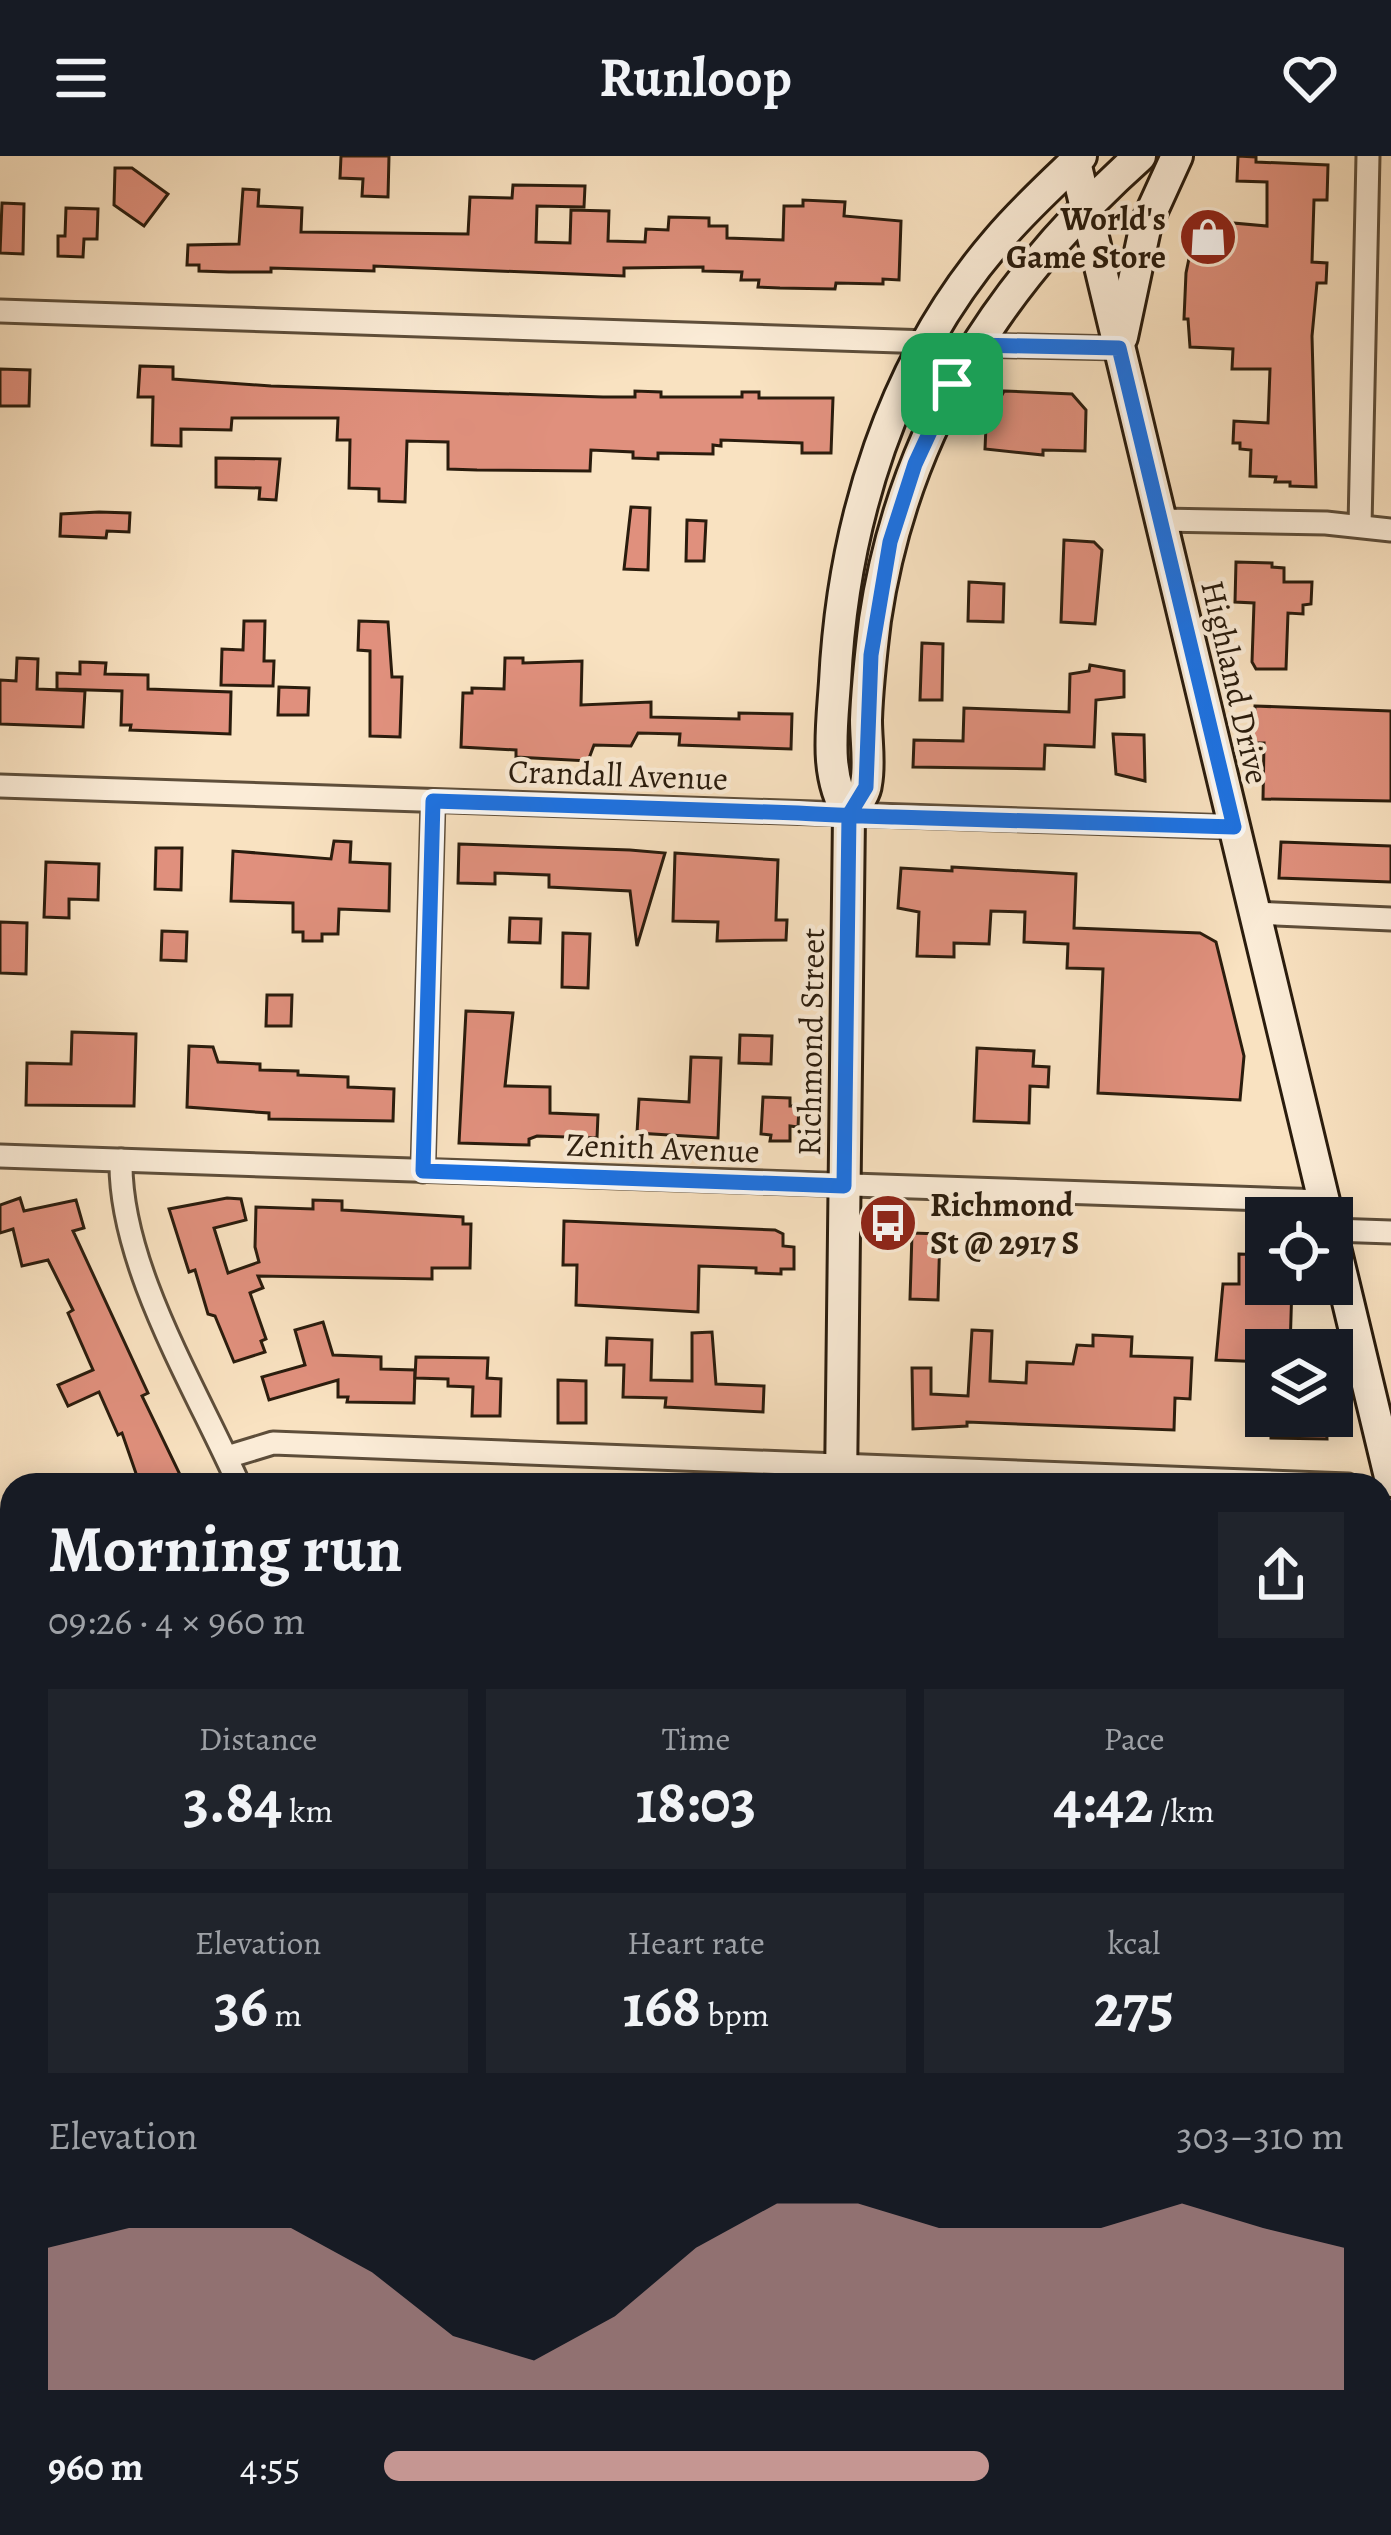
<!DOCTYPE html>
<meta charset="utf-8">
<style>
body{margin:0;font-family:Alegreya,serif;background:#20242c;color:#f1f3f6;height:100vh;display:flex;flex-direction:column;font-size:45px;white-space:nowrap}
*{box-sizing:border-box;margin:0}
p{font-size:39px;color:#9ea1a6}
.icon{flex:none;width:66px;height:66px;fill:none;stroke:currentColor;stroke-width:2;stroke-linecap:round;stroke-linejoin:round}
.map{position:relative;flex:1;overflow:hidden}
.details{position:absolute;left:0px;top:1317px;width:1392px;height:1062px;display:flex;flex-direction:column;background:#171b24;border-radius:36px 36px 0 0;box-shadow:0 6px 30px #0003}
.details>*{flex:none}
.fabs{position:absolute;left:1245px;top:1041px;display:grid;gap:24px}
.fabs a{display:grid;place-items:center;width:108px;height:108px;border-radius:0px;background:#171b24;box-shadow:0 6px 30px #0003;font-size:60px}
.pin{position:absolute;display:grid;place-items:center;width:102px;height:102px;color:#fff;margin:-51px;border-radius:24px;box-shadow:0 6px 18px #0006}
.round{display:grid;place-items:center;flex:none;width:126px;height:126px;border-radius:0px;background:#20242c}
.head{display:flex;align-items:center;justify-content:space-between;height:204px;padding:0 48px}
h1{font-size:66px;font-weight:600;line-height:90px}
.metrics{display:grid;grid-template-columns:repeat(3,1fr);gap:18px;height:204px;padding:12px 48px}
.metrics div{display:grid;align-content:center;border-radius:0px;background:#20242c;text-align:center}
.metrics b{font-size:60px;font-weight:600}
.metrics small{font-size:33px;font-weight:400}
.metrics p{font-size:33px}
.chart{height:336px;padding:24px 48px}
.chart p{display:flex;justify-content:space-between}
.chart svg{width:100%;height:216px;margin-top:12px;fill:#c59692;opacity:.7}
ul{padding:0 48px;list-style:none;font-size:39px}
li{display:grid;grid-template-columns:192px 144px 1fr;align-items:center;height:90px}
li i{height:30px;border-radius:15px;background:#c59692}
header{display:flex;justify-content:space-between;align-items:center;height:156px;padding:0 48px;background:#171b24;font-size:54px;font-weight:600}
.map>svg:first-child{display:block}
</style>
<header><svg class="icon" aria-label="menu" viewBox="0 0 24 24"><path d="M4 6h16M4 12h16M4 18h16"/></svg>Runloop<svg class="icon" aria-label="heart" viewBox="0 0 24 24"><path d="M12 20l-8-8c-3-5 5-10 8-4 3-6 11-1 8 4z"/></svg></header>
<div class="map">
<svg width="1391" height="2379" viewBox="0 0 1391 2379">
<rect width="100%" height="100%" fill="#f9e2c1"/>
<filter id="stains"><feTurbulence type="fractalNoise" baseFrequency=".00167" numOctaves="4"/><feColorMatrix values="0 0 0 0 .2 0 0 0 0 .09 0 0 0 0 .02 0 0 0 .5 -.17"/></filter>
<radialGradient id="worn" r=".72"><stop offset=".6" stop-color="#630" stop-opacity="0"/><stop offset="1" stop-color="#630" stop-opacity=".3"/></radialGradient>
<g fill="#e0907d" stroke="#2a1c0d" stroke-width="3">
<polygon points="341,0 389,0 388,41 362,40 363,23 340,22"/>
<polygon points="1238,0 1256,1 1256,6 1328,9 1327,44 1314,44 1312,106 1327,107 1326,127 1317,127 1312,180 1316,331 1290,330 1290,326 1275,326 1276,321 1250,320 1251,294 1240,293 1240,287 1233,287 1234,265 1268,267 1270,213 1232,213 1233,193 1190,191 1188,163 1184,163 1186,117 1193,83 1198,83 1199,64 1267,70 1267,26 1237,25"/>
<polygon points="115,12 132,12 168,38 144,70 114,49"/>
<polygon points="513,29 585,30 584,51 537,50 536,86 570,87 571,54 609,55 608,85 645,86 646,73 668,74 669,61 709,62 709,70 727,70 727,82 783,84 784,50 803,50 803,44 845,46 844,60 901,65 899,124 883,123 883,128 836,127 835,133 780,132 758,131 759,124 741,124 742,116 703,115 703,111 624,112 624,120 374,110 374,115 271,112 271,116 229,116 199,115 199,109 187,109 188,89 239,88 243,33 259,34 258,50 302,52 301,76 468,78 470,41 512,42"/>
<polygon points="2,47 24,48 23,98 0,97"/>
<polygon points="66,52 98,53 97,83 84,83 83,101 58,100 58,80 65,80"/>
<polygon points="140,210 173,211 173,223 271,230 603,241 635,241 635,235 661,236 661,241 742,241 742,236 759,236 759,242 833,242 831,297 802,297 802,287 721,284 721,290 713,289 713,298 658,297 658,303 633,302 633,296 591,294 590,315 477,314 448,313 448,286 407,285 405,346 379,345 379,333 349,332 350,284 337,284 338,262 232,262 231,274 181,273 181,290 152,289 153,241 138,241"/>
<polygon points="0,213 30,214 29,250 0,250"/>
<polygon points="1004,235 1072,238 1086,254 1085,295 1043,294 1043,299 985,293 986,270"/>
<polygon points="216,302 280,303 276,344 259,343 260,332 216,331"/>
<polygon points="631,351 650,352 648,414 624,413"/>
<polygon points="99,356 130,357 129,376 107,375 106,382 60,380 61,358"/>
<polygon points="687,364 706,365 704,405 686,405"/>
<polygon points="1064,384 1094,386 1102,394 1095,468 1061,466"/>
<polygon points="1236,406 1272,407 1272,411 1284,412 1284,426 1312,426 1311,448 1303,449 1303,458 1288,457 1286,513 1256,513 1252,506 1254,447 1235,446"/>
<polygon points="969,426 1004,428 1003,466 968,465"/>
<polygon points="244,465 265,465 264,505 274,505 273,530 221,529 222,493 243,494"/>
<polygon points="359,465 388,466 392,521 402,521 400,581 370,580 370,495 358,494"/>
<polygon points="922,487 943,488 942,544 920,544"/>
<polygon points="17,502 38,503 37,533 85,535 83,571 0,568 0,524 16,525"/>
<polygon points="505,502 523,502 523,507 582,505 581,549 651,546 651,561 739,563 739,557 792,558 791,593 679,589 680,578 638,577 631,590 594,589 588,605 516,601 516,594 461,591 463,537 472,537 472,532 504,533"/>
<polygon points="80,506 106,507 105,518 148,519 148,533 231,536 230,578 130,574 131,569 121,569 122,535 57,533 57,517 80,518"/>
<polygon points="1090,509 1124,515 1124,541 1096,544 1094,591 1045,589 1044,613 913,611 914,584 963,585 964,552 1069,556 1070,518 1089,515"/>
<polygon points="279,531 309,532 308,559 278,559"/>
<polygon points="1255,550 1391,555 1391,645 1263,643 1264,587 1253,587"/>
<polygon points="1113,578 1144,579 1145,625 1116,618"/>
<polygon points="334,685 351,686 350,706 390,708 389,755 339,753 338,778 322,778 322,785 303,785 303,776 293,776 293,747 231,745 233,695 331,703"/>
<polygon points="1281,686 1391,690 1391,726 1279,722"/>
<polygon points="459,688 630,694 665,697 637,790 630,735 549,731 549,719 495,717 495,728 458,727"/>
<polygon points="156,692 182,692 181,734 155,733"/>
<polygon points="675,697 778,704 776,764 787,764 786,784 717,785 718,766 673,765"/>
<polygon points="46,706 99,708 98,744 69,743 69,762 44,761"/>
<polygon points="952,711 1076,718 1074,772 1200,777 1216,786 1244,900 1240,944 1098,937 1103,813 1067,812 1068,788 1024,786 1025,756 991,755 989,788 954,787 954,801 917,800 919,756 898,752 901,712 952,715"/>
<polygon points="510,762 541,763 540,787 509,786"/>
<polygon points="0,766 27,767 26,818 0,817"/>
<polygon points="162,775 187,776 186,805 161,804"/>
<polygon points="563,777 590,778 588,832 562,831"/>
<polygon points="267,839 292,839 291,870 266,870"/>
<polygon points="466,855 513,857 505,930 550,931 550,957 598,959 597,982 537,980 529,983 529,989 459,987"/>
<polygon points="72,876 136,878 134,950 26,949 27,907 71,908"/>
<polygon points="740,879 772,880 771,908 739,907"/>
<polygon points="189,890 213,891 218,906 260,908 260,914 298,915 298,919 348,921 348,931 394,933 393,965 269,963 269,957 187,951"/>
<polygon points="977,892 1034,895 1033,910 1049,911 1048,931 1030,930 1029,967 974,965"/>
<polygon points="691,901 721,902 718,982 637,977 639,943 689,946"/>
<polygon points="763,941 790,942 790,950 799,950 798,971 790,970 790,985 770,985 771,979 761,978"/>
<polygon points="20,1042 24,1055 76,1044 84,1072 73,1075 148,1237 142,1240 185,1329 140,1329 122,1277 118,1279 99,1236 68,1250 58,1229 93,1214 68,1157 73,1154 48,1104 22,1110 13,1073 0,1077 0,1049"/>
<polygon points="227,1042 241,1043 246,1064 214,1072 228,1117 259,1106 255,1091 256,1051 313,1053 313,1044 342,1045 342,1054 463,1061 463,1068 471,1068 470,1112 432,1112 432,1123 258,1120 263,1132 250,1137 266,1183 261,1185 265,1196 234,1206 215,1160 208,1158 195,1114 189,1116 169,1053"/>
<polygon points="564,1065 775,1074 783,1078 783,1090 794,1091 794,1113 781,1113 781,1118 756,1117 756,1112 699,1110 698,1156 576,1149 577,1109 563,1109"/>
<polygon points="912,1077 940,1078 938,1144 910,1143"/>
<polygon points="1239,1098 1266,1099 1266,1128 1292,1128 1290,1194 1266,1194 1266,1206 1216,1204 1223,1128 1239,1128"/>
<polygon points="323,1166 333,1199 381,1201 381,1213 415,1214 414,1247 347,1246 348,1241 338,1241 338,1224 269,1244 262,1221 305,1209 295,1174"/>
<polygon points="972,1174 992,1175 990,1225 1026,1227 1027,1206 1073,1208 1077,1189 1093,1190 1093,1179 1132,1181 1131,1200 1192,1202 1190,1243 1175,1242 1174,1274 967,1266 967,1270 913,1273 912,1212 931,1212 931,1238 968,1240"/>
<polygon points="712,1176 716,1228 764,1230 763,1256 665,1251 666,1242 623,1241 624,1209 606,1209 607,1182 652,1184 651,1224 692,1225 692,1177"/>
<polygon points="416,1201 488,1202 487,1222 501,1223 500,1260 472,1260 473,1231 448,1230 448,1223 415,1222"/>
<polygon points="558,1224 586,1225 586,1267 558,1267"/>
<polygon points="1271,1260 1326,1260 1327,1283 1271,1282"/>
</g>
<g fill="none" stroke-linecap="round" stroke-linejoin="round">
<g stroke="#5e4e3a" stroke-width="27">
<g id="minor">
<polyline points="0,155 929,186"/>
<polyline points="976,189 1119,192"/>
<polyline points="1160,364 1326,367 1391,374"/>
<polyline points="1360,370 1368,0"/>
<polyline points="0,630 1233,671"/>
<polyline points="1253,757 1391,763"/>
<polyline points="0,1000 1324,1045"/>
<path d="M121,1004C119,1109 196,1232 239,1329"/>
<polyline points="423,1015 433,645"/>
<polyline points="1332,1074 1391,1076"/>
<polyline points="227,1301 273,1287 1348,1329"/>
<polyline points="0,1855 12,1855"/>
<polyline points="1380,1911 1391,1911"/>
<polyline points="808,2377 873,2379"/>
</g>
</g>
<g stroke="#2a1c0d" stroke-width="36">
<g id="secondary">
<polyline points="1075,6 1328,1062"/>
<polyline points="1122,181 1146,68 1177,0"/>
<path d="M849,659C855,650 865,639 866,628C870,608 866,585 866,564C867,531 871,497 875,464C903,275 999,126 1140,0"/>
<polyline points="1332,1079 1391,1325"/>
<path d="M841,1329L849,659C824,620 832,572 835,526C843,367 892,207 997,85C1022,55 1053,27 1081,0"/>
<polyline points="808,2379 809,2367"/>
</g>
</g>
<use href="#minor" stroke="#fbecd7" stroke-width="21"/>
<use href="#secondary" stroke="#fbecd7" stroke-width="30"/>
</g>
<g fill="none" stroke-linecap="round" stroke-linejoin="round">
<g stroke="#fff" stroke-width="24">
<path id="route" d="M952,228L915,308L890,386L871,499L866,631L849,659L844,1030L423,1015L433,645L798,657C830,659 863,660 895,661L1234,671L1119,192L976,189L952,228"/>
</g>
<use href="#route" stroke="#1a73e8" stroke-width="15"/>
</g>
<defs>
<g id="shop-disc" transform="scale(3)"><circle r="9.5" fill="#8f2418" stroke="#fbecd7"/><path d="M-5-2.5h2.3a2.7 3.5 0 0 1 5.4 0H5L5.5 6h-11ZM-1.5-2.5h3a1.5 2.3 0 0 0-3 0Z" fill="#fff"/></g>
<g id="bus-disc" transform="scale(3)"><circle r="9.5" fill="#8f2418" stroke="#fbecd7"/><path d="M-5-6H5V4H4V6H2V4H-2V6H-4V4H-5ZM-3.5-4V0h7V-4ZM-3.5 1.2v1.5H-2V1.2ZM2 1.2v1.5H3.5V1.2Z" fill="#fff"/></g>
</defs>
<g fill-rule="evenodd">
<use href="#shop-disc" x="1208" y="81"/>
<use href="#bus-disc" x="888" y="1067"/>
</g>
<g text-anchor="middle" stroke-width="9" stroke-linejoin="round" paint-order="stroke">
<g font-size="33" font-weight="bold" fill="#2a1c0d" stroke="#fbecd7" text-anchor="end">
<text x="1166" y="74">World's<tspan x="1166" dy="38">Game Store</tspan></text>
<text x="930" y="1060" text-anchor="start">Richmond<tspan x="930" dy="38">St @ 2917 S</tspan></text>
</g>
<g font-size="33" fill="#2a1c0d" stroke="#fbecd7">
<text transform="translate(1236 526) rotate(77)" y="12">Highland Drive</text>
<text transform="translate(618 618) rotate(2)" y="12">Crandall Avenue</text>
<text transform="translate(810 886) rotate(-89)" y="12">Richmond Street</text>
<text transform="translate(663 991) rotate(2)" y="12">Zenith Avenue</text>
</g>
</g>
<rect width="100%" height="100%" filter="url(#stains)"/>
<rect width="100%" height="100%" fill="url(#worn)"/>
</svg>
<div class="fabs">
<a><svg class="icon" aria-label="locate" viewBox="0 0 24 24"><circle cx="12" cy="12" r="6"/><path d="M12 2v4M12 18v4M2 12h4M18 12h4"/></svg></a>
<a><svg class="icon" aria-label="layers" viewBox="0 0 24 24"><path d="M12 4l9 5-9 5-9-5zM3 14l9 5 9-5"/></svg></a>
</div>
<div class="pin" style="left:952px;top:228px;background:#1e9e55"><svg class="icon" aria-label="arrive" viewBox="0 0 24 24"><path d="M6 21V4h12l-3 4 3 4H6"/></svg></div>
<section class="details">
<div class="head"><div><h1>Morning run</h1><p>09:26 · 4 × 960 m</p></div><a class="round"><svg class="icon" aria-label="share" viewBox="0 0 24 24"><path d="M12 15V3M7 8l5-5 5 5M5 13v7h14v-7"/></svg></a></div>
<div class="metrics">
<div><p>Distance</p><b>3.84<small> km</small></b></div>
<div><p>Time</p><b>18:03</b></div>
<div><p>Pace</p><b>4:42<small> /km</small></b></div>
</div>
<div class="metrics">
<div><p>Elevation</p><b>36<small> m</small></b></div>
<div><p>Heart rate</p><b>168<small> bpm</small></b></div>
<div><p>kcal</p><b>275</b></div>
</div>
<div class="chart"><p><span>Elevation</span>303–310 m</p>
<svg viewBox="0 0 160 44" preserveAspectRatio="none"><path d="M0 44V15L10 11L20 11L30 11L40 20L50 33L60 38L70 29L80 15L90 6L100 6L110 11L120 11L130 11L140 6L150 11L160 15V44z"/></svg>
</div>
<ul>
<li><b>960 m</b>4:55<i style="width:63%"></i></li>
</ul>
</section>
</div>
